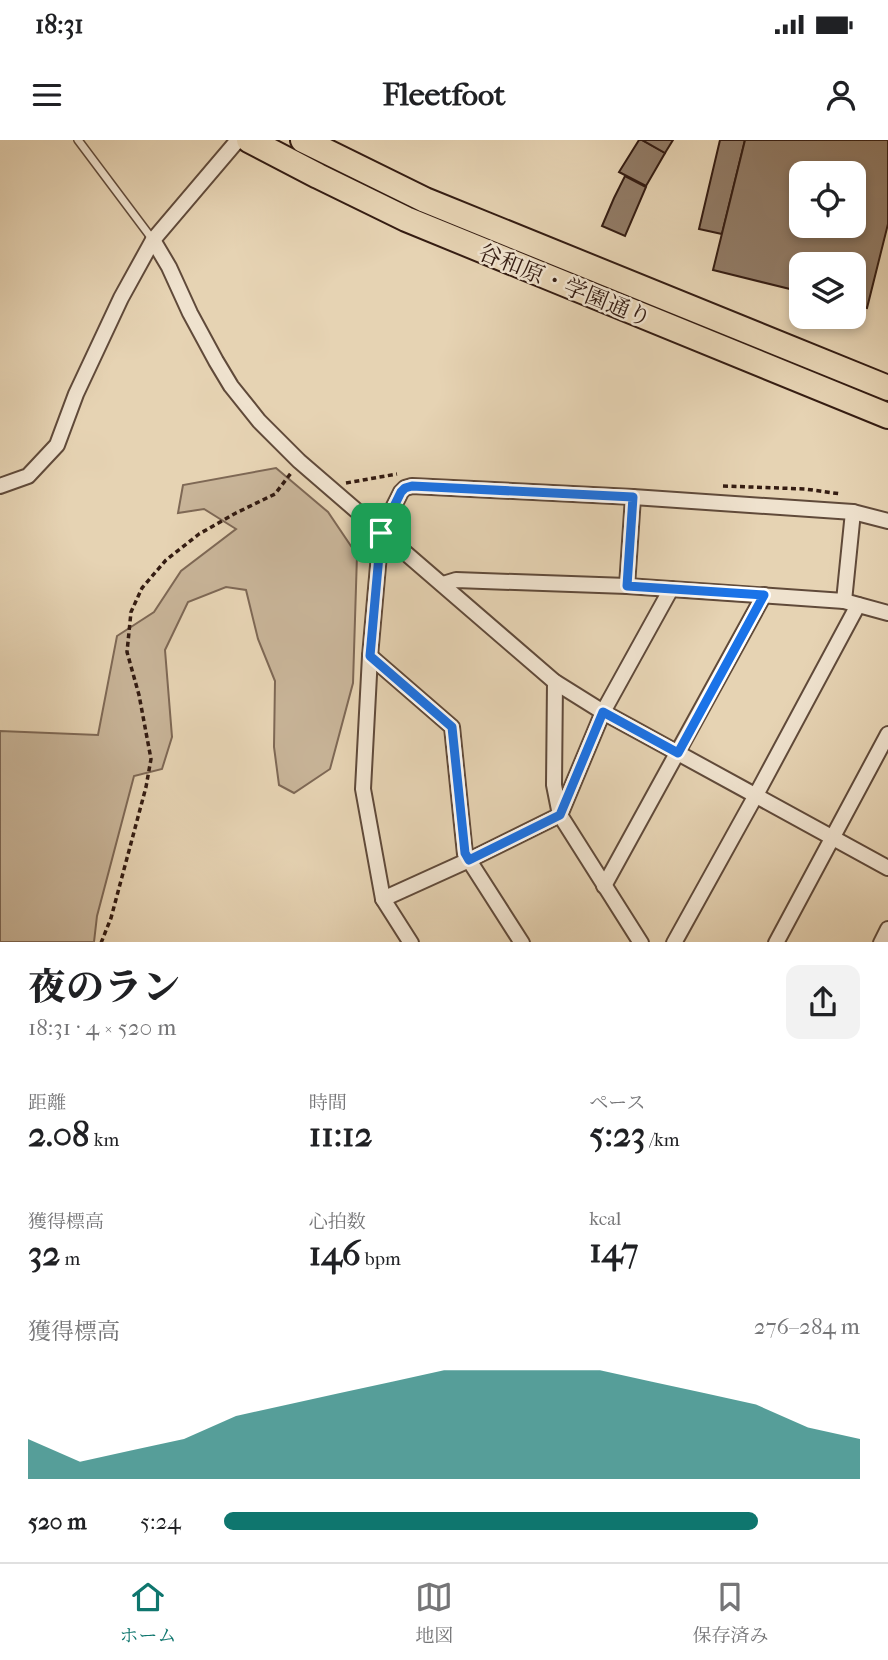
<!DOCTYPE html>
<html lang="ja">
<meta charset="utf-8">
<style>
body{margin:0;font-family:"IM FELL French Canon","Noto Serif JP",serif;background:#f2f2f2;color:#202124;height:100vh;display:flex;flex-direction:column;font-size:26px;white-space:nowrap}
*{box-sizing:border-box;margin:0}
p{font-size:23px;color:#757577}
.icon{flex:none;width:38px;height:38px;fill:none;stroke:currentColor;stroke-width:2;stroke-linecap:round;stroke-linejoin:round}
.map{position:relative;height:802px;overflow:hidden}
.panel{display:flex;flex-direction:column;background:#fff;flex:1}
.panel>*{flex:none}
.controls{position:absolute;left:789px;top:21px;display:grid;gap:14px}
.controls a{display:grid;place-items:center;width:77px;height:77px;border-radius:14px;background:#fff;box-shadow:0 4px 10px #0003;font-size:35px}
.pin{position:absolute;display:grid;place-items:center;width:60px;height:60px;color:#fff;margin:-30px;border-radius:14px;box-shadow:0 4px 10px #0006}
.round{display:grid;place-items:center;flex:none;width:74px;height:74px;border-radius:14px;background:#f2f2f2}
.overview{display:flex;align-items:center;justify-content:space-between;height:119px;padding:0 28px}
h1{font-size:38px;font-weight:800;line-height:52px}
.stats{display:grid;grid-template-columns:repeat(3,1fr);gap:10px;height:119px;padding:7px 28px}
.stats div{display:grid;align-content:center}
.stats b{font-size:35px;font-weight:800}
.stats small{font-size:19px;font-weight:400}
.stats p{font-size:19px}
.chart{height:196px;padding:14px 28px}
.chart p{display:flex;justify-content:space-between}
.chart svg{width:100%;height:126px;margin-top:7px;fill:#0f766e;opacity:.7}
ul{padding:0 28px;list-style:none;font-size:23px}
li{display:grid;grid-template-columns:112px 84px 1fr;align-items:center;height:52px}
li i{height:18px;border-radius:9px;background:#0f766e}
.status{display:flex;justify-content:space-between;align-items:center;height:49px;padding:0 35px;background:#fff;direction:ltr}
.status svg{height:19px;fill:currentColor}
header{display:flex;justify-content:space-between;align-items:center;height:91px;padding:0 28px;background:#fff;font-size:32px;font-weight:800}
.tab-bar{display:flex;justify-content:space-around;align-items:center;height:98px;border-top:2px solid #e0e0e0;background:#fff;font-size:19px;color:#757577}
.tab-bar a{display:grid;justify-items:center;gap:4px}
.tab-bar .current{color:#0f766e}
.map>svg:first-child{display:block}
</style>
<div class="status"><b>18:31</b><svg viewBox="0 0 49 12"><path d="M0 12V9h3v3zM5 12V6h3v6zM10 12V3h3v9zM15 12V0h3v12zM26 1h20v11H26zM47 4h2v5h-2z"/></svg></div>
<header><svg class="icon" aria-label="menu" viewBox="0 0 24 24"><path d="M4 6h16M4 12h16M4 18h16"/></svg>Fleetfoot<svg class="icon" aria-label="person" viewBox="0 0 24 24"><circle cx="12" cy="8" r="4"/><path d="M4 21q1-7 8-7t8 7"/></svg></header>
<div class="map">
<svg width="888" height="803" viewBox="0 0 888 803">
<rect width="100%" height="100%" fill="#e6d3b3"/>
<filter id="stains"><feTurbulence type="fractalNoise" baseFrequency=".00286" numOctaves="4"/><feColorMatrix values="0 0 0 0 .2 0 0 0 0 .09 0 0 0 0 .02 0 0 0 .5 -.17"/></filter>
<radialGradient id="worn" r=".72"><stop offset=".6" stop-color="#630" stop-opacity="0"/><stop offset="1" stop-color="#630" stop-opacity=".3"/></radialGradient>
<polygon fill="#c8b498" stroke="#7e6855" stroke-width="2" points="276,328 328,372 357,415 353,543 330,629 294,653 279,645 274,607 275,541 258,499 246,450 226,447 188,462 165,510 172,597 162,629 134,636 97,776 94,802 0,802 0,591 98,595 117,496 154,472 181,431 236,389 204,369 178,373 183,345"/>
<g fill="#917b66" stroke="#341c12" stroke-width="2" fill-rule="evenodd">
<polygon points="639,0 642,0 665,13 646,46 619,32"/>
<polygon points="642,0 673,0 665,13"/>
<polygon points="720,0 745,0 722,94 699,89"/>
<path d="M745,0H888V84L867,168L854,165V124H802V152L713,130ZM802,33H854V86H802Z"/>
<polygon points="625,36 646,47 625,96 602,86 614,58"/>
</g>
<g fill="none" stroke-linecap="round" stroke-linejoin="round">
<g stroke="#604a3a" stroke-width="10">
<polyline id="service" points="78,0 153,100"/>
</g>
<g stroke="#604a3a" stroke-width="18">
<g id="minor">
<polyline points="153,100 169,127 190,173 216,221 231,246 259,281 299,321 555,542 603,572 888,728"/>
<polyline points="0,346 28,336 57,305 76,254 121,158 153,100 238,0"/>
<polyline points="443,444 456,440 627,446 844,461 888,473"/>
<polyline points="627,446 633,357"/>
<polyline points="844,461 853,372"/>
<polyline points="370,516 452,587 465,714 522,803"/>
<polyline points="604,746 764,455"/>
<polyline points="383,759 469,720 560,675 554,645 555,542"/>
<polyline points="411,803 383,759 363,649 370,516 381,392 401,352 405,348 412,346 633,357 853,372 888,381"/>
<polyline points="641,803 560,675 603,572 671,449"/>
<polyline points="674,803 756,655 858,465"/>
<polyline points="776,803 888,594"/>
<polyline points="881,803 888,789"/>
</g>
</g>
<g stroke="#341c12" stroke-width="28">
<g id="trunk">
<polyline points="249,0 318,36 406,79 888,276"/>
<polyline points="303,0 425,60 888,248"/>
</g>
</g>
<g stroke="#341c12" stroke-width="3.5" stroke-dasharray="5 3.5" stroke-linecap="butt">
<polyline points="346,343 397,334"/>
<polyline points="723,346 805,349 841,354"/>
<polyline points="101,803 111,778 146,647 151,619 139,555 127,512 131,472 142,448 166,420 199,394 236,373 275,354 291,333"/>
</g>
<use href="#service" stroke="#efe2ce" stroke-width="7"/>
<use href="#minor" stroke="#efe2ce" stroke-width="14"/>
<use href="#trunk" stroke="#e6d3b3" stroke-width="24"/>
</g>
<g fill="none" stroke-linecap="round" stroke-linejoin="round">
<g stroke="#fff" stroke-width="14">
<polygon id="route" points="412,346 633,357 627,446 764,455 678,613 603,572 560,675 469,720 465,713 452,587 370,516 381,393 401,352 405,348"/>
</g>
<use href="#route" stroke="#1a73e8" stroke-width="9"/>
</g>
<g text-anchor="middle" stroke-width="5" stroke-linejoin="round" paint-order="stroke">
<g font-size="23" fill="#341c12" stroke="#efe2ce">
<text transform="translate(565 145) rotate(22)" y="8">谷和原・学園通り</text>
</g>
</g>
<rect width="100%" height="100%" filter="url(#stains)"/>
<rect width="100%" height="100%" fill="url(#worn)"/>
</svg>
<div class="controls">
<a><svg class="icon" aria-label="locate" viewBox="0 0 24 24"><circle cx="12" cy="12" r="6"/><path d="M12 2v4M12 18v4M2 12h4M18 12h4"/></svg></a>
<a><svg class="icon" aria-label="layers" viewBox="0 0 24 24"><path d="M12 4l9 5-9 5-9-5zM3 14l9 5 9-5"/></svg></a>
</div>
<div class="pin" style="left:381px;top:393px;background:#1e9e55"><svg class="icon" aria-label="arrive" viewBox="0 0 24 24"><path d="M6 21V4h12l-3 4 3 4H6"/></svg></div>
</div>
<section class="panel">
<div class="overview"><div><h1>夜のラン</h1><p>18:31 · 4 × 520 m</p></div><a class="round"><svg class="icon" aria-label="share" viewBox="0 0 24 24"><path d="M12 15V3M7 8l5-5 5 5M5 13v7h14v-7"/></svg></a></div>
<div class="stats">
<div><p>距離</p><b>2.08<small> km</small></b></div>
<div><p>時間</p><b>11:12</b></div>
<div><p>ペース</p><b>5:23<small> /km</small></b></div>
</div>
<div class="stats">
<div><p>獲得標高</p><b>32<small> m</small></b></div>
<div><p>心拍数</p><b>146<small> bpm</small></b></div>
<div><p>kcal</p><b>147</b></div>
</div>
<div class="chart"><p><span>獲得標高</span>276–284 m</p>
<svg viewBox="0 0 160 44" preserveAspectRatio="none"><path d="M0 44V30L10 38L20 34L30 30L40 22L50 18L60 14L70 10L80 6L90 6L100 6L110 6L120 10L130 14L140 18L150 26L160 30V44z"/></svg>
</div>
<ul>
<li><b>520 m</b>5:24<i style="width:84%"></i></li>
</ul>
</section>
<nav class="tab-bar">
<a class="current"><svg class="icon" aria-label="home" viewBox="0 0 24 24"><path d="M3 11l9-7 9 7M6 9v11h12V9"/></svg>ホーム</a>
<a><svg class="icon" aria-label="map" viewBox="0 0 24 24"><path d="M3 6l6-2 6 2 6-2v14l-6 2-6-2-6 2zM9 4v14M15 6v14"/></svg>地図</a>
<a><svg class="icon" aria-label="saved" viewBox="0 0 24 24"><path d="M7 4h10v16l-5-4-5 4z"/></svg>保存済み</a>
</nav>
